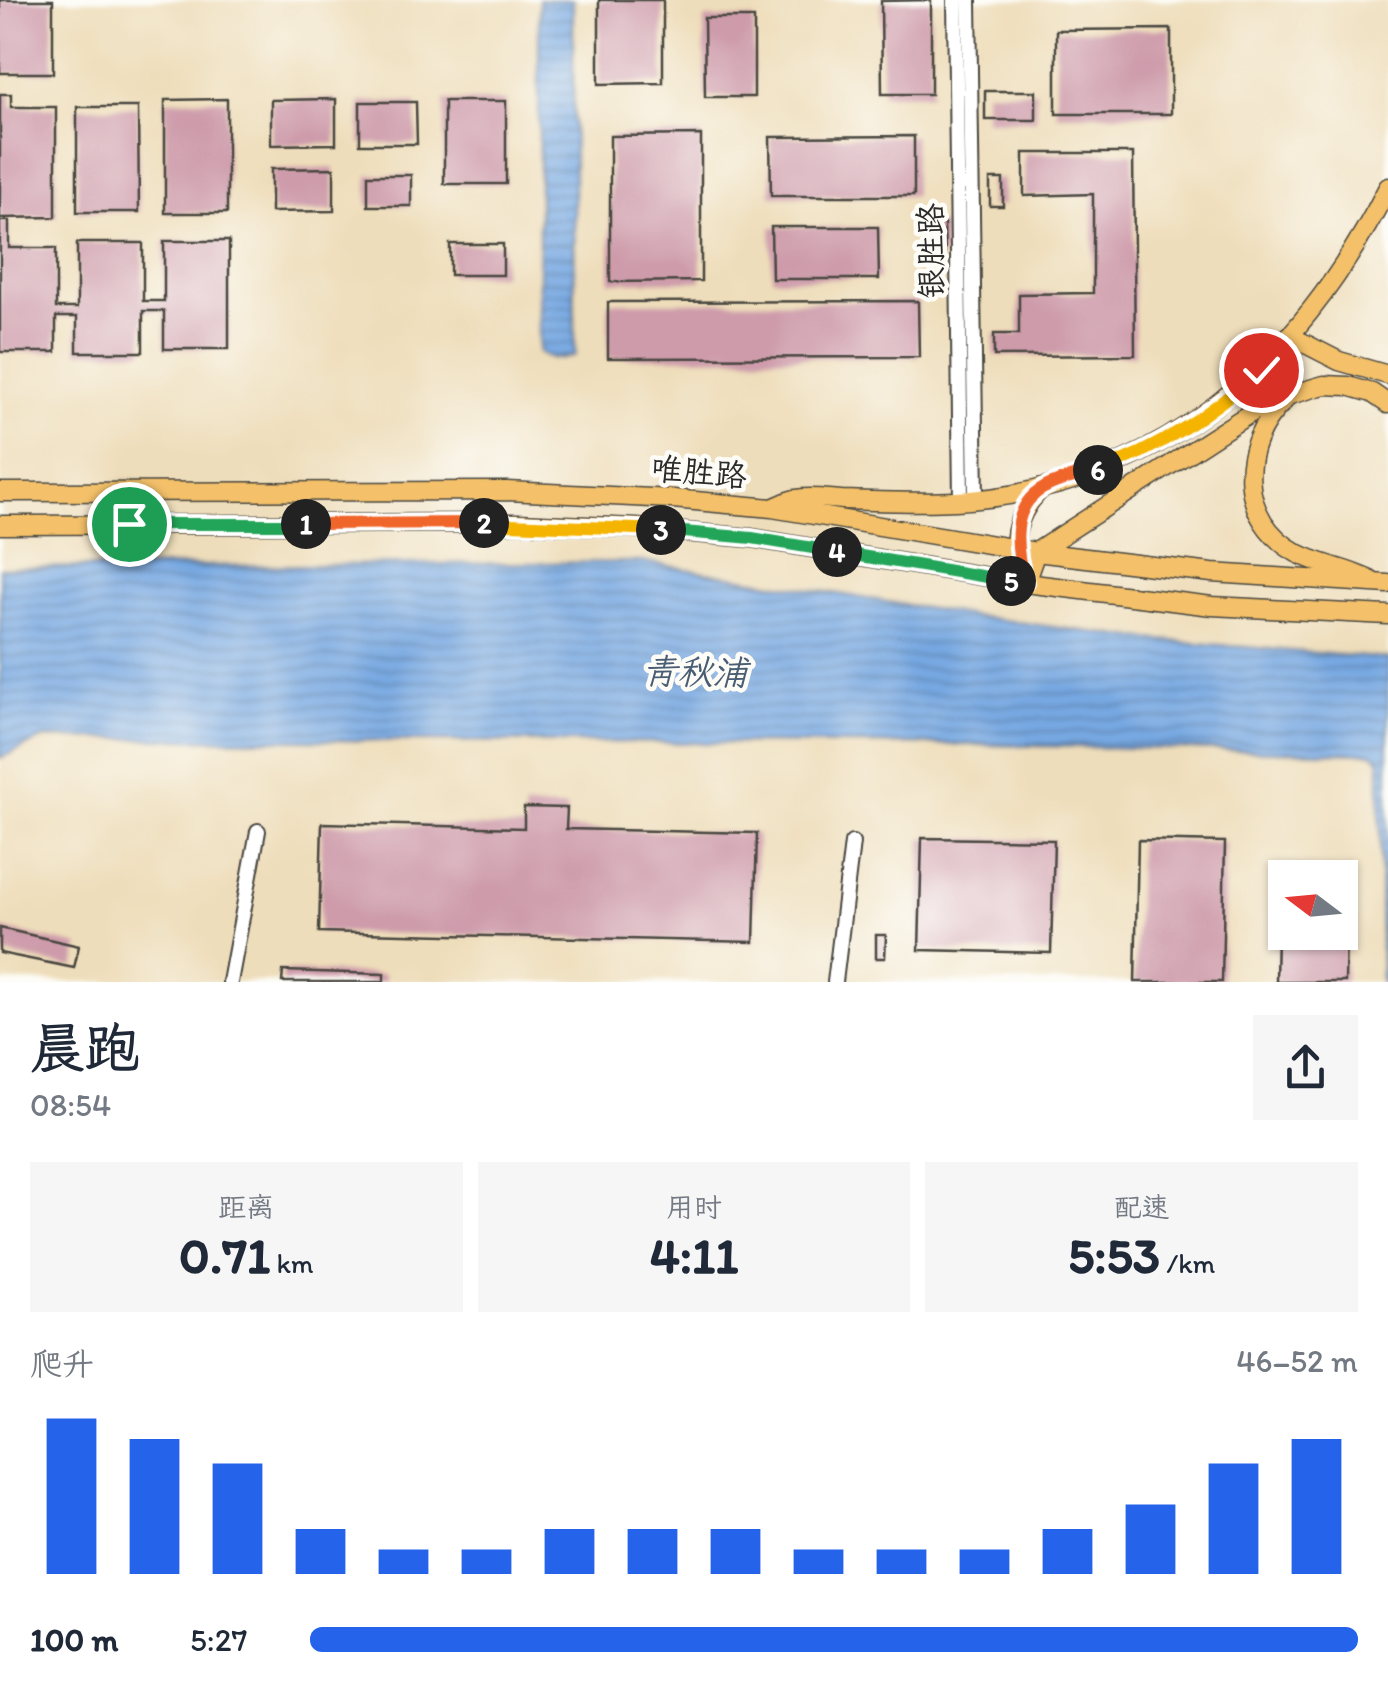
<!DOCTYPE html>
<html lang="zh">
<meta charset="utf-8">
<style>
body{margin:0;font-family:Itim,"LXGW WenKai TC",sans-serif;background:#f6f6f7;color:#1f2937;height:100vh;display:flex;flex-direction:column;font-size:38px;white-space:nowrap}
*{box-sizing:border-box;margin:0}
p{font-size:32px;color:#747a83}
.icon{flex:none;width:55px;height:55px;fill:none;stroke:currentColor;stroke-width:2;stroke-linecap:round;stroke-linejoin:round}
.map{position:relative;height:982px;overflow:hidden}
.drawer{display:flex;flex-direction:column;background:#fff;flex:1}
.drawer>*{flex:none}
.needle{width:65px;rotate:286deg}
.fabs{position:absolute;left:1268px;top:860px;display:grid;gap:20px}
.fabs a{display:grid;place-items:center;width:90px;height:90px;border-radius:0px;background:#fff;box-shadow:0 2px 8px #0004;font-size:50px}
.pin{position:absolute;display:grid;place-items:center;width:85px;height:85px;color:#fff;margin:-42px;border:5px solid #fff;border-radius:50%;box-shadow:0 2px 10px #0007}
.km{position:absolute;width:50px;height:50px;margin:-25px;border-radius:50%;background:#222;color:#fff;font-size:28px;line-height:50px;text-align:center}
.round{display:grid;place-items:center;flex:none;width:105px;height:105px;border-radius:0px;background:#f6f6f7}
.summary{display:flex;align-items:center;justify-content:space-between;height:170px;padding:0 30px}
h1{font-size:55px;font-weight:700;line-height:75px}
.metrics{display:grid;grid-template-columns:repeat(3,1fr);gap:15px;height:170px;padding:10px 30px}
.metrics div{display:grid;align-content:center;border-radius:0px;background:#f6f6f7;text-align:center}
.metrics b{font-size:50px;font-weight:700}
.metrics small{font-size:28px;font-weight:400}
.metrics p{font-size:28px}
.chart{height:280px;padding:20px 30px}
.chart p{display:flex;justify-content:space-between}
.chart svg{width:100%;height:180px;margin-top:10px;stroke:#2563eb;stroke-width:6}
ul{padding:0 30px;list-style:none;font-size:32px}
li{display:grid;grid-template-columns:160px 120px 1fr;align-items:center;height:75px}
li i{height:25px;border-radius:12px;background:#2563eb}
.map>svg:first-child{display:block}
</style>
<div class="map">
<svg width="1388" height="982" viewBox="0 0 1388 982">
<defs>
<pattern id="water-rules" width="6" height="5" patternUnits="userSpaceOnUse" patternTransform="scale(2.5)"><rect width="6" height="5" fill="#77a8e2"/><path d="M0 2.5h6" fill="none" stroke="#6289b7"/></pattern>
</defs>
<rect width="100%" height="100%" fill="#fdfcf7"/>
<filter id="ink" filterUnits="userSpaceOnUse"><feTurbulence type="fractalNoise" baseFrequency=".01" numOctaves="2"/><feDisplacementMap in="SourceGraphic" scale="20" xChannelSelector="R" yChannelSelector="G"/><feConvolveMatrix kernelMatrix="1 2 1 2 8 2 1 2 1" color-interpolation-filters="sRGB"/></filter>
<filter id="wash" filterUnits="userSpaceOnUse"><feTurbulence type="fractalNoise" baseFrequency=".0048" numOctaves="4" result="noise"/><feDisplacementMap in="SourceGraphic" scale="40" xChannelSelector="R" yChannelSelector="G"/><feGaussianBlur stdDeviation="2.25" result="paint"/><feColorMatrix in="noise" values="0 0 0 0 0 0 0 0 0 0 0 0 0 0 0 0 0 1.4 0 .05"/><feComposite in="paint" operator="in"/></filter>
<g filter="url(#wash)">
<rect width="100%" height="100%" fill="#eeddba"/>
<g fill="url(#water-rules)" stroke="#516a86" stroke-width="2.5">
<path d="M539,0H573L575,355C561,361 552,360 539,352Z"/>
<polygon points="644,562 973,616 1135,638 1388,659 1388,982 1381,982 1380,760 1373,753 989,745 44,738 0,758 0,568"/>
</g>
<g id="blocks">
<g fill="#ce9bab">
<rect x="0" y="0" width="53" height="73"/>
<polygon points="599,0 663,0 663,83 599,84"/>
<polygon points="931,0 931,94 882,94 881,1"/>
<polygon points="704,18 754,18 754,97 705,97"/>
<polygon points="1171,29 1171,114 1056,114 1056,30"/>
<rect x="985" y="91" width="51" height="29"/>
<polygon points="0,94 11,94 11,107 56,107 56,217 0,218"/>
<polygon points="227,99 227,213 165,213 165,100"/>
<polygon points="336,99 336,144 271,145 271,100"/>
<rect x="444" y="101" width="62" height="83"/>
<polygon points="360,102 416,102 417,144 360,144"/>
<polygon points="77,107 138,107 139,212 77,212"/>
<polygon points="701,135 701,281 610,282 610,136"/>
<polygon points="914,136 914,196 771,196 770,137"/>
<polygon points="1024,153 1133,153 1135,355 994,356 994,334 1019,334 1019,294 1093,293 1093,194 1024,196"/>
<polygon points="334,168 334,211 271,212 271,169"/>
<rect x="368" y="175" width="43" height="31"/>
<rect x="990" y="179" width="13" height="27"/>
<polygon points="0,221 9,221 9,248 56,248 56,308 77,308 77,243 143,243 143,301 164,301 164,241 229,241 229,349 164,349 164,311 143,311 143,352 77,352 77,317 56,317 56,352 0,352"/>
<polygon points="930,224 944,224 945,256 930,256"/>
<polygon points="771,227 878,227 879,279 772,279"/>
<rect x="450" y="244" width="53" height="31"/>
<polygon points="918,301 919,357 608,358 608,302"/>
<polygon points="524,807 567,808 566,829 757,833 754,942 319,932 322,823 524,828"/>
<polygon points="922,838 1054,840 1051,953 919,950"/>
<polygon points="1138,840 1225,842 1222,982 1135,982"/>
<polygon points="0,928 79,946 74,968 0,953"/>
<polygon points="1277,932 1346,932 1345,982 1276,982"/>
<polygon points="876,935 886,935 885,958 876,958"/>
<polygon points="283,971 384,974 384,982 282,982"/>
</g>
</g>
</g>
<g filter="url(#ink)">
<use href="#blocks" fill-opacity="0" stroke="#484640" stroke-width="2.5"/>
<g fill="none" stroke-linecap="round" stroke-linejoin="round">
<g stroke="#484640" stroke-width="18">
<g id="tertiary">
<polyline points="955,0 961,501"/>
<polyline points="969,0 976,499"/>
<polyline points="230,982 258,831"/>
<polyline points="835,982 852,843"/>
</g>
</g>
<g stroke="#484640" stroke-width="21">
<g id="primary">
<polyline points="1292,337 1339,361 1388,375"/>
<path d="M1284,401C1237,445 1237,520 1297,553C1320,565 1346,568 1370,580"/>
<polyline points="0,492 507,491 673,499 772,508 1036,552 1212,573 1388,584"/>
<path d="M775,507C782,504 789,500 796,499C810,496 828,499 842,500C880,501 918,503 956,501C1159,489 1300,363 1388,187"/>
<polyline points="0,525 517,523 636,528 752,538 1025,583 1212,606 1388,615"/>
<path d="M1018,559C1010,532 1023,506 1042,488"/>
<polyline points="1025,583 1036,552 1269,401 1324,385 1348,386 1372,393 1388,404"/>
</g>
</g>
<use href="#tertiary" stroke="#fff" stroke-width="14"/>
<use href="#primary" stroke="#f4c16b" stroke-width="18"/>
</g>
</g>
<g fill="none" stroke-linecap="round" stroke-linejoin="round" filter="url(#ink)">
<g stroke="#fff" stroke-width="20">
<polyline id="split-1" points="129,524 306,524"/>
</g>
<g stroke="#fff" stroke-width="20">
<polyline id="split-2" points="306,524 484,523"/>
</g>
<g stroke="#fff" stroke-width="20">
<polyline id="split-3" points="484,523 661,530"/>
</g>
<g stroke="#fff" stroke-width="20">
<polyline id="split-4" points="661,530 752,538 837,552"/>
</g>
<g stroke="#fff" stroke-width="20">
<polyline id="split-5" points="837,552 1011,581"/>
</g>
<g stroke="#fff" stroke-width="20">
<path id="split-6" d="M1011,581L1025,583C1016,552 1008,507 1044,488C1059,479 1081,476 1098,470"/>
</g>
<g stroke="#fff" stroke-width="20">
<path id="split-7" d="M1098,470C1159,450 1213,411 1261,370"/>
</g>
<use href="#split-1" stroke="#22a559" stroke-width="12"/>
<use href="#split-2" stroke="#f0652b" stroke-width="12"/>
<use href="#split-3" stroke="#f5b400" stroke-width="12"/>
<use href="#split-4" stroke="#22a559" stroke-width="12"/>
<use href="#split-5" stroke="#22a559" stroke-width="12"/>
<use href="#split-6" stroke="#f0652b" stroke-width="12"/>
<use href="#split-7" stroke="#f5b400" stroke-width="12"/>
</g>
<g text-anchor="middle" stroke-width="9" stroke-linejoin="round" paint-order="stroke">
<g font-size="32" fill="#2b2b2b" stroke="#fdfcf7">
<text transform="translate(931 251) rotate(-91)" y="11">银胜路</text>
<text transform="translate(699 472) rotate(5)" y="11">唯胜路</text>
</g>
<g font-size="35" font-style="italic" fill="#495d74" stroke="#fdfcf7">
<text transform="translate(695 672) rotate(1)" y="12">青秋浦</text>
</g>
</g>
</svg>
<div class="fabs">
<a><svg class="needle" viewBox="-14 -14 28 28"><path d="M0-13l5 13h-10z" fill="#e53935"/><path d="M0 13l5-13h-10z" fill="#747a83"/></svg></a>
</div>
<div class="pin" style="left:129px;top:524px;background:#1e9e55"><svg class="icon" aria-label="arrive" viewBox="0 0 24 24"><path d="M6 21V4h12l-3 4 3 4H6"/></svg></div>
<div class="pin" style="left:1261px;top:370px;background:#d93025"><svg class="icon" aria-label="check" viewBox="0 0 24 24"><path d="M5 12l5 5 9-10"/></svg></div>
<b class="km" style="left:306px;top:524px">1</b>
<b class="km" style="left:484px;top:523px">2</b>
<b class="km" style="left:661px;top:530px">3</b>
<b class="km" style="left:837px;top:552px">4</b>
<b class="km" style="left:1011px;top:581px">5</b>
<b class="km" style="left:1098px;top:470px">6</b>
</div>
<section class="drawer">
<div class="summary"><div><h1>晨跑</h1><p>08:54</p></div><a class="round"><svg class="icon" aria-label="share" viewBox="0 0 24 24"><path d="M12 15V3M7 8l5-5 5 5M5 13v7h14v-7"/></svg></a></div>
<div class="metrics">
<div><p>距离</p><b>0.71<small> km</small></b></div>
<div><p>用时</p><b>4:11</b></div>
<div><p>配速</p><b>5:53<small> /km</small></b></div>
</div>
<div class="chart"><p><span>爬升</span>46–52 m</p>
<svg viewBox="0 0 160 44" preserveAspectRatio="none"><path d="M5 44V6M15 44V11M25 44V17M35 44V33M45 44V38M55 44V38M65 44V33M75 44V33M85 44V33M95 44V38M105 44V38M115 44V38M125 44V33M135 44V27M145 44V17M155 44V11"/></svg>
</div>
<ul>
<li><b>100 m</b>5:27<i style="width:100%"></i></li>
</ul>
</section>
